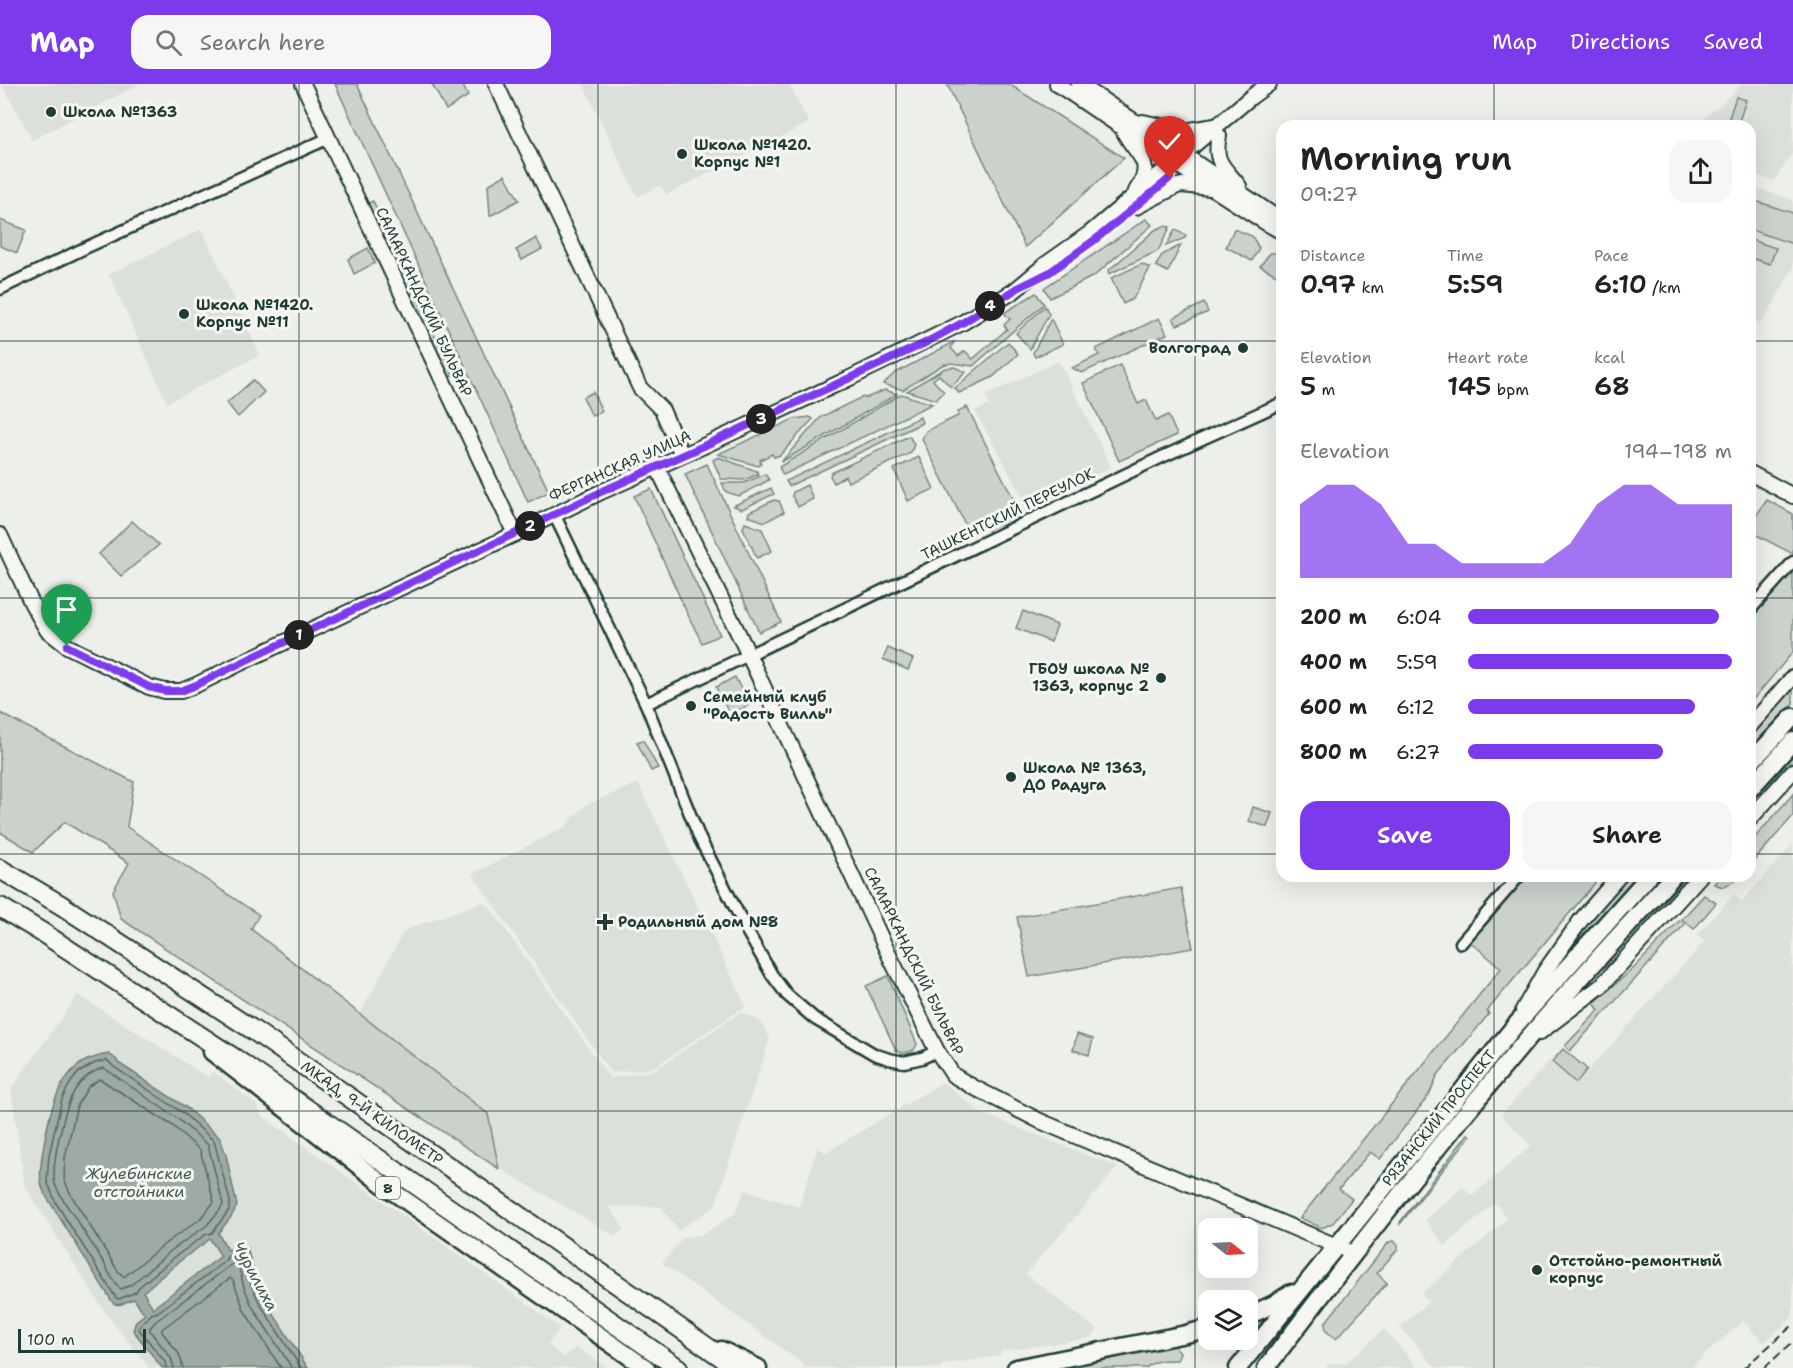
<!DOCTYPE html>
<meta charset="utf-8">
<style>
body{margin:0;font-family:"Shantell Sans",sans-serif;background:#f6f6f6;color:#222;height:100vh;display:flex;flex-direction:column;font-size:22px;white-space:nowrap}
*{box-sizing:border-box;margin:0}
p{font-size:20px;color:#767676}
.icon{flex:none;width:33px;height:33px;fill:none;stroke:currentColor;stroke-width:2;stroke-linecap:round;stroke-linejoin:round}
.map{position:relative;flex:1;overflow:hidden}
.sheet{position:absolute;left:1276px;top:36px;width:480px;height:762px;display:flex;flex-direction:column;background:#fff;border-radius:18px;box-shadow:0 6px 24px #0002}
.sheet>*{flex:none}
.needle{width:39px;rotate:108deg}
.fabs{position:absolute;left:1198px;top:1134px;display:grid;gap:12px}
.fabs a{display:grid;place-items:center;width:60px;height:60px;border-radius:12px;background:#fff;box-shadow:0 6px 24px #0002;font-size:30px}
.scale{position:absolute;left:18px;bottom:15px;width:128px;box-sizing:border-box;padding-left:6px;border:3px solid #1f3d34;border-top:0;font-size:16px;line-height:21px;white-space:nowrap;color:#1f3d34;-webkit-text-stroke:4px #f6f6f2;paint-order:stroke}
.pin{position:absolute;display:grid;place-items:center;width:51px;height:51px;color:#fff;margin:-62px -26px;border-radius:50% 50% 50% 0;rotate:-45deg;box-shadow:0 0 6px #0007}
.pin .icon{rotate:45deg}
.km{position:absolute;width:30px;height:30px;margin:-15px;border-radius:50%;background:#222;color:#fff;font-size:16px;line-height:30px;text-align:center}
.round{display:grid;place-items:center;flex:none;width:63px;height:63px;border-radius:18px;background:#f6f6f6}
.headline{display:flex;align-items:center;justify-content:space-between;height:102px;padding:0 24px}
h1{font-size:33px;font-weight:600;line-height:45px}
.stats{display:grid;grid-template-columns:repeat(3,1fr);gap:9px;height:102px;padding:6px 24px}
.stats div{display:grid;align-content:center}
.stats b{font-size:26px;font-weight:600}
.stats small{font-size:16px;font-weight:400}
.stats p{font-size:16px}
.chart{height:168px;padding:12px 24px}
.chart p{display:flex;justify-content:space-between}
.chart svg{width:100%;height:108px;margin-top:6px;fill:#7c3aed;opacity:.7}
.primary-button{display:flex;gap:12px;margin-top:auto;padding:12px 24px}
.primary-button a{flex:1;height:69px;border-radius:18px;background:#7c3aed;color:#fff;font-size:24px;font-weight:600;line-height:69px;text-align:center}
.primary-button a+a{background:#f6f6f6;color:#222}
ul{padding:0 24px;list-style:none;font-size:20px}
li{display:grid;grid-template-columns:96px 72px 1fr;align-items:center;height:45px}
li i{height:15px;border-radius:8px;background:#7c3aed}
header{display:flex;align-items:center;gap:36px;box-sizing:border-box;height:84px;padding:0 30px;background:#7c3aed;color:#fff}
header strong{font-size:28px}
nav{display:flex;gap:33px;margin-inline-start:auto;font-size:21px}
.search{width:420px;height:54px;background:#f6f6f6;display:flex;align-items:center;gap:15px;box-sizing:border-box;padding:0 21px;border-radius:18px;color:#767676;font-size:22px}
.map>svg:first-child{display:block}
</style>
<header>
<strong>Map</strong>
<div class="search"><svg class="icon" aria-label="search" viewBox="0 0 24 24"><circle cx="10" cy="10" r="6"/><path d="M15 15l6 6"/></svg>Search here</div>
<nav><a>Map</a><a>Directions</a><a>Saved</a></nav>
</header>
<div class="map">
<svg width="1793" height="1284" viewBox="0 0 1793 1284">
<rect width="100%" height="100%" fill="#edefea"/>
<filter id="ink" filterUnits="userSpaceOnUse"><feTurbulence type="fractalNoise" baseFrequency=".0167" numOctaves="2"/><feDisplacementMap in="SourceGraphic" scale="12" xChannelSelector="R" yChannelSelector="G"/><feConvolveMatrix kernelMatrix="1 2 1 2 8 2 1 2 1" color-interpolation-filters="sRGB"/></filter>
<g filter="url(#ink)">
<g fill="#dce0db">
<polygon points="2,0 140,0 32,56"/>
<polygon points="583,0 789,0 809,39 666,111 661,101 637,113"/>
<polygon points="1743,0 1793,0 1793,69 1774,97 1751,90 1750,42 1696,42"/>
<polygon points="1750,102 1793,116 1793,184 1763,238 1751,238"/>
<polygon points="202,145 260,271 167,319 109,190"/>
<polygon points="1059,277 1111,383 1028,423 975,327 989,321 986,311"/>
<polygon points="638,699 746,922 653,984 611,989 472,790 565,743 584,722"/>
<polygon points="1793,760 1793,1233 1764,1259 1743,1237 1690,1284 1436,1284 1400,1243 1428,1218 1421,1210 1508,1134 1495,1119 1445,1162 1425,1136 1463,1103 1472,1112 1531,1062 1501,1031 1549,977 1576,1000 1704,858 1697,851 1734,810 1742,817"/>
<polygon points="482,818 489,822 610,994 655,986 741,928 760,937 770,954 715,1122 678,1147 661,1123 609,1122 624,1145 615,1152 500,1085 488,1030 359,932 403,849 410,844"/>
<polygon points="78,911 208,993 213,987 257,1021 262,1032 532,1223 560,1244 548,1261 564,1273 576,1263 608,1284 149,1284 109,1234 25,1103 11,1005"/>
<polygon points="943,998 981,1029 1118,1083 1026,1190 1098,1246 1091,1254 1002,1267 998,1272 942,1281 940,1284 804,1284 802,1279 662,1179 683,1153 702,1151 734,1130 745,1106 799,1123 818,1062 825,1069"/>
<polygon points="1384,1245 1418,1284 1327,1284 1327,1280 1346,1279"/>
</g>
<g fill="#cbd2cc" stroke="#758880" stroke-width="1.5">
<polygon points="335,0 357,0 549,408 528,418"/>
<polygon points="432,0 462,0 468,12 446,26"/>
<polygon points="947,0 1009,0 1124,74 1025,163"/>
<polygon points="1736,13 1746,16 1738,40 1728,37"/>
<polygon points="505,91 519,116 490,132 488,101"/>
<polygon points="1752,116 1793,129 1793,160 1751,146"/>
<polygon points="373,117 453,291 448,294 362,122"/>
<polygon points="1146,135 1152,141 1094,192 1050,214 1044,204"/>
<polygon points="0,136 26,146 17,169 0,162"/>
<polygon points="1164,142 1170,143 1158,167 1109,190 1108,187 1155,146"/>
<polygon points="1234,145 1252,152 1259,164 1252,177 1226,163"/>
<polygon points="1175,146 1186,151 1185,154 1166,162"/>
<polygon points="536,154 542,165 522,176 516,166"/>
<polygon points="1751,156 1776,164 1770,180 1751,174"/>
<polygon points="1181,161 1168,188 1156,182 1162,171"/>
<polygon points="368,164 375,179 354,190 348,175"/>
<polygon points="1270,169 1282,169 1282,194 1260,182"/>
<polygon points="1142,180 1150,184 1133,215 1123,220 1111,194"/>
<polygon points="1036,209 1044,220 973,282 951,279 942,281 903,306 883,300 895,289 954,258 951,264 958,272 965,267 973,275 1007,245 1004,241 1010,235 1004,229"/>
<polygon points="1204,219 1208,228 1177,241 1173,234"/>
<polygon points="1045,222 1049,230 1030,265 1016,249"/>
<polygon points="1159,234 1167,250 1082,289 1072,284 1099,271 1096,265"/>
<polygon points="1051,235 1063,260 1035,273 1033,269"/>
<polygon points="1008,258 1018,270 993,293 959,309 955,304"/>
<polygon points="1120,281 1138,320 1146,316 1156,337 1168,331 1177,351 1119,377 1083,299"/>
<polygon points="954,283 966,288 951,303 939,291 933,296 944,308 936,316 907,307 945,284"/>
<polygon points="253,296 264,308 238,333 227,319"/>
<polygon points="885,306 897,310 781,378 821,333 862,313 866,314"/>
<polygon points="593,308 602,327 592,332 583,313"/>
<polygon points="901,310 932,320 783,391 779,383"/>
<polygon points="967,323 1022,432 989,448 984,437 979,437 977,446 969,448 922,355 926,347 958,332 958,328"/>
<polygon points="810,333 813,335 780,371 774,373 772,370 760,376 761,380 758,382 718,370 794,335"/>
<polygon points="920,333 922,339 789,402 786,397"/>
<polygon points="909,352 914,360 911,369 848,398 845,392 834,399 830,392 831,389"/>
<polygon points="718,373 757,387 758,390 745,396 721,395 713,376"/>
<polygon points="919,373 934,405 908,417 894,385"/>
<polygon points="707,380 781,538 759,548 685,390"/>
<polygon points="765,390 769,396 739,412 726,408 722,399 744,399"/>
<polygon points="807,401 813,415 798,423 792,412 793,408"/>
<polygon points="771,404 774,410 742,425 733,422"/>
<polygon points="651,405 720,551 702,559 687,529 634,412"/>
<polygon points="774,416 779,417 784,428 765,438 748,432 749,428"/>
<polygon points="1767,416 1793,430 1793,470 1751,448 1751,439"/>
<polygon points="132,437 159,461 121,492 99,470"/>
<polygon points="745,439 762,445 772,467 757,474 743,444"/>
<polygon points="1793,479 1793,568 1751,618 1751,528"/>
<polygon points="1023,527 1057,541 1051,558 1016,544"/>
<polygon points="888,564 913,575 908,586 883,575"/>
<polygon points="735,593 749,621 730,631 716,603"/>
<polygon points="1793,605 1793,620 1751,667 1751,653"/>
<polygon points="0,629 134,698 127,743 259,831 251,845 488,1030 499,1085 121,835 113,807 129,779 65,738 33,768 0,748"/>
<polygon points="643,656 658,684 651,687 637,658"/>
<polygon points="1793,671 1793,679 1751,726 1751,718"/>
<polygon points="1793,710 1793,732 1751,780 1751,758"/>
<polygon points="1253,723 1272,729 1267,743 1249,737"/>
<polygon points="1522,792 1601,792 1487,927 1489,930 1437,992 1429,1011 1380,1075 1370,1068 1339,1105 1352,1115 1333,1139 1322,1144 1300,1134 1501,884 1467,855"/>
<path d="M1627,792H1639L1574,864L1571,865C1576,846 1613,809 1627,792Z"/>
<path d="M1684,792H1693C1663,826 1635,864 1596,889Z"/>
<polygon points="1721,792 1739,792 1735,797 1723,803 1714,800"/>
<polygon points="1181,804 1193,864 1029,893 1017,833"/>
<polygon points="1704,811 1716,819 1694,845 1682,835"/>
<polygon points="1680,836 1685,840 1570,967 1565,962 1599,926 1594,919 1635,883"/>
<path d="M888,892L917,960L914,966C907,969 902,970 896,966L866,902Z"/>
<polygon points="1077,950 1093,955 1089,971 1073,966"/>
<polygon points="1563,965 1587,985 1576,999 1552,978"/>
<polygon points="1468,1050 1470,1052 1400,1140 1400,1138"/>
<polygon points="1394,1157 1398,1161 1398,1165 1377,1189 1387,1199 1336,1255 1326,1247 1325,1239 1389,1158"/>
<polygon points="1268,1230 1248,1255 1248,1239"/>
<path d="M1172,1259L1180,1268L1178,1276C1166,1276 1155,1275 1146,1284H1047Z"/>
</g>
<path fill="#9faaa4" stroke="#6c7e77" stroke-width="1.5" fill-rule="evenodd" d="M109,970L117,976V978L187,1024L220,1054L226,1071L237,1122L231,1133L218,1149L228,1166L240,1161L247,1164L257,1198L264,1215L308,1284H162L133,1246L136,1237L145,1230L134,1215C126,1216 122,1224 113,1219L46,1112C44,1108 42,1104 41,1099C38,1082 49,1028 57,1011C61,1002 67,991 75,984C85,975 96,972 109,970ZM210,1155L221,1172L153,1224L143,1208L180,1177Z"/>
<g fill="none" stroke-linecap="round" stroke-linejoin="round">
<g stroke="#526961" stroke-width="1.5">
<polygon points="107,976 114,983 183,1029 214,1057 230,1117 229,1126 212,1149 205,1151 176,1172 139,1203 136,1208 119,1215 116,1214 56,1119 47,1097 49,1071 62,1015 69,1001 78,989 95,979"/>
<path d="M104,984L178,1035L208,1061L223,1120L220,1126L206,1142L172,1166L131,1201L121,1205C113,1199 109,1188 104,1179C94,1163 84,1148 74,1132C67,1122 59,1111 55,1100C50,1083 65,1021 75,1006C82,995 92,987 104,984Z"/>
<polygon points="100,995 173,1042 200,1066 214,1118 200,1135 166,1159 124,1193 118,1187 71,1111 64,1095 65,1074 77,1021 89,1002"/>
<path d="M166,1284L165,1278L142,1249L139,1245C140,1239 148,1235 151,1230L158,1228L224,1178L228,1172L239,1167L242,1169L251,1200L259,1218L301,1284"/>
<polyline points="174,1284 171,1274 150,1247 150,1244 156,1237 235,1178 238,1180 244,1203 252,1222 292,1284"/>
<polyline points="183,1284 179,1270 162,1248 162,1245 230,1194 233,1196 244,1226 281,1284"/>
</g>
<g stroke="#1f3d34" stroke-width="15">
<g id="street">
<polyline points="0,205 85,164 329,54"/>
<polyline points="554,430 646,620 700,755 747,847 772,891 787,911 815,935 874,970 889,975 904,978 922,974 937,967"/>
<polyline points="1750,526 1793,478"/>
<polyline points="646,620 1162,373 1282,319"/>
<polyline points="1461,859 1519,792"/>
</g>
</g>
<g stroke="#1f3d34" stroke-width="18">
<g id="secondary">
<polyline points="303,0 515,450"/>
<polyline points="496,0 640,304 662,326 682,371"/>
<polyline points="1057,0 1212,104 1266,139 1282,148"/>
<polyline points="1079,0 1282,137"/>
<polyline points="1143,38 1184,47 1215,42"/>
<path d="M1124,48C1137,73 1156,77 1136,107"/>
<path d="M1219,52C1213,78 1224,83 1239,102"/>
<polyline points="1136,123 1177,102 1182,101 1210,104"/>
<polyline points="657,383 743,559 891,875 937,967 953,991 973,1003 1040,1037 1353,1169"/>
<polyline points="1750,389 1793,412"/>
<polyline points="0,451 32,520 47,546 67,562 149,603 165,607 181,607 196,601 251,574 515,450 603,407 697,365 848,295 962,239 1014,207 1046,180 1090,149 1251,13 1269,0"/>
<polyline points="1750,642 1793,593"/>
<polyline points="1750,735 1793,687"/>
<polyline points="1523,926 1545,887 1581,836 1619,792"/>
<polyline points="1539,949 1601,902 1700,792"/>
</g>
</g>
<g stroke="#1f3d34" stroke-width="21">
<g id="primary">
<polyline points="1750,679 1793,633"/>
<polyline points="1750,705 1793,657"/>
<polyline points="212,968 385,1102 646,1284"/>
<polyline points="1248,1232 1274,1220 1291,1209"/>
<polyline points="721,1266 758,1284"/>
<polyline points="1016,1284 1186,1250 1209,1244"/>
<polyline points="1238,1284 1513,944 1649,792"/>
<path d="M1266,1284C1348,1176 1431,1069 1518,966C1568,906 1621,850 1673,792"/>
</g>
</g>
<g stroke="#1f3d34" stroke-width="22">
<g id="highway">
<polyline points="0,785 61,821 253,946 737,1284"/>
<polyline points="0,823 43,849 234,974 678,1284"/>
</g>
</g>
<use href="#street" stroke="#f6f6f2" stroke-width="10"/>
<use href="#secondary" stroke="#f6f6f2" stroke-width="14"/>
<use href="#primary" stroke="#f6f6f2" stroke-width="16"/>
<use href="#highway" stroke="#f6f6f2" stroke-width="18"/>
<g stroke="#1f3d34" stroke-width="2" stroke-dasharray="9 4.5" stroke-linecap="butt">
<polyline points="1744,1284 1793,1241"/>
<polyline points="1764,1284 1793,1258"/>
</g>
</g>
</g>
<g fill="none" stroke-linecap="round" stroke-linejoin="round" filter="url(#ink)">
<g stroke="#fff" stroke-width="12">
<polyline id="route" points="67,562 149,603 165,607 181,607 196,601 251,574 514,450 603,407 697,365 925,259 962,239 1018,204 1050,188 1096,155 1170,94"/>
</g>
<use href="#route" stroke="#7c3aed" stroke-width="8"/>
</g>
<path fill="none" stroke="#1f3d34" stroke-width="1.5" stroke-opacity="0.55" d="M299,0V1284M598,0V1284M896,0V1284M1195,0V1284M1494,0V42M0,257H1282M1750,257H1793M0,514H1282M1750,514H1793M0,770H1282M1750,770H1793M1494,792V1284M0,1027H1793"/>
<g fill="#1f3d34" stroke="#f6f6f2" stroke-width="2">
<circle cx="51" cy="28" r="6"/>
<circle cx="682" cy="70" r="6"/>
<circle cx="184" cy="230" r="6"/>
<circle cx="1243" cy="264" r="6"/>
<circle cx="1161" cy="594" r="6"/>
<circle cx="691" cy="622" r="6"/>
<circle cx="1011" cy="693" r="6"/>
<path d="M602 829h6v6h6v6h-6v6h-6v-6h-6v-6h6z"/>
<circle cx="1537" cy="1186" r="6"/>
</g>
<g text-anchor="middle" stroke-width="6" stroke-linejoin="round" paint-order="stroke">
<rect fill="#f6f6f2" stroke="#60746d" stroke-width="1.5" x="376" y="1093" width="24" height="22" rx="4.5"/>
<g font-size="14" font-weight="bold" fill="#1f3d34">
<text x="388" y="1109">8</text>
</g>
<g font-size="15" font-weight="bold" fill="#1f3d34" stroke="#f6f6f2" text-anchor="start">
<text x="63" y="33">Школа №1363</text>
<text x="694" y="66">Школа №1420.<tspan x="694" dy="17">Корпус №1</tspan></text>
<text x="196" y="226">Школа №1420.<tspan x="196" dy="17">Корпус №11</tspan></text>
<text x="1231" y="269" text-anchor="end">Волгоград</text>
<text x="1149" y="590" text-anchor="end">ГБОУ школа №<tspan x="1149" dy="17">1363, корпус 2</tspan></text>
<text x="703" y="618">Семейный клуб<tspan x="703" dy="17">"Радость Вилль"</tspan></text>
<text x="1023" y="689">Школа № 1363,<tspan x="1023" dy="17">ДО Радуга</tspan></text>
<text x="618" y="843">Родильный дом №8</text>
<text x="1549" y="1182">Отстойно-ремонтный<tspan x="1549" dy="17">корпус</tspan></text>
</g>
<g font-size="15" fill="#1f3d34" stroke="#f6f6f2">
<text transform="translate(424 218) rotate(65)" y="5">САМАРКАНДСКИЙ БУЛЬВАР</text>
<text transform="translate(620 382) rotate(-24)" y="5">ФЕРГАНСКАЯ УЛИЦА</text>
<text transform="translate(1008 430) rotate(-26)" y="5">ТАШКЕНТСКИЙ ПЕРЕУЛОК</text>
<text transform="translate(914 877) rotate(64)" y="5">САМАРКАНДСКИЙ БУЛЬВАР</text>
<text transform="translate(372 1029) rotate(35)" y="5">МКАД, 9-Й КИЛОМЕТР</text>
<text transform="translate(1439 1034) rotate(-51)" y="5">РЯЗАНСКИЙ ПРОСПЕКТ</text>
</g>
<g font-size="16" font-style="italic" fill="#3f5850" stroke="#f6f6f2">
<text x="139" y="1095">Жулебинские<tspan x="139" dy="18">отстойники</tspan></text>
<text transform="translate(256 1192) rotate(62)" y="6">Чурилиха</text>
</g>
</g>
</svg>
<div class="fabs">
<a><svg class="needle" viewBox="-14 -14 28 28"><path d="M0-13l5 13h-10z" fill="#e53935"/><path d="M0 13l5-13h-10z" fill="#767676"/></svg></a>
<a><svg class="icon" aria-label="layers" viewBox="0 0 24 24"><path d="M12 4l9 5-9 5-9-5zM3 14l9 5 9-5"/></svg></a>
</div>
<div class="scale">100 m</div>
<div class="pin" style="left:67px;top:562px;background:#1e9e55"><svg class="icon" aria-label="arrive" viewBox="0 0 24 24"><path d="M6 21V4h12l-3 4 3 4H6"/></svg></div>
<div class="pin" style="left:1170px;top:94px;background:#d93025"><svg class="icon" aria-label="check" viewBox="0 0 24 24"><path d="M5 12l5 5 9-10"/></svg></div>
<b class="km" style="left:299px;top:551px">1</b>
<b class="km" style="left:530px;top:442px">2</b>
<b class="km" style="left:761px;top:335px">3</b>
<b class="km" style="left:990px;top:222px">4</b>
<section class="sheet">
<div class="headline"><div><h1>Morning run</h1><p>09:27</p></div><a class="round"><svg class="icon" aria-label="share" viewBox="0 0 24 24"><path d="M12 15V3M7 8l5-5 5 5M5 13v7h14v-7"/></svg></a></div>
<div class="stats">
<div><p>Distance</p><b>0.97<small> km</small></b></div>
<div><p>Time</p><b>5:59</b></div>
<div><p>Pace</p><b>6:10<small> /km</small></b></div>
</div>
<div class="stats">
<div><p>Elevation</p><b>5<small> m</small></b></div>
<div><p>Heart rate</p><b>145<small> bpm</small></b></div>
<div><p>kcal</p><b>68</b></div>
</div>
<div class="chart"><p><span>Elevation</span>194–198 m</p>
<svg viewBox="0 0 160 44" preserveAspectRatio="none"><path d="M0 44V14L10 6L20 6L30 14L40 30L50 30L60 38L70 38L80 38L90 38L100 30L110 14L120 6L130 6L140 14L150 14L160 14V44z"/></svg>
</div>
<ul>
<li><b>200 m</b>6:04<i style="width:95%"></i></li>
<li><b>400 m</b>5:59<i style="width:100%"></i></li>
<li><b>600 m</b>6:12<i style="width:86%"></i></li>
<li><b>800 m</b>6:27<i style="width:74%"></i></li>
</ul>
<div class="primary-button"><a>Save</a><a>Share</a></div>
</section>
</div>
